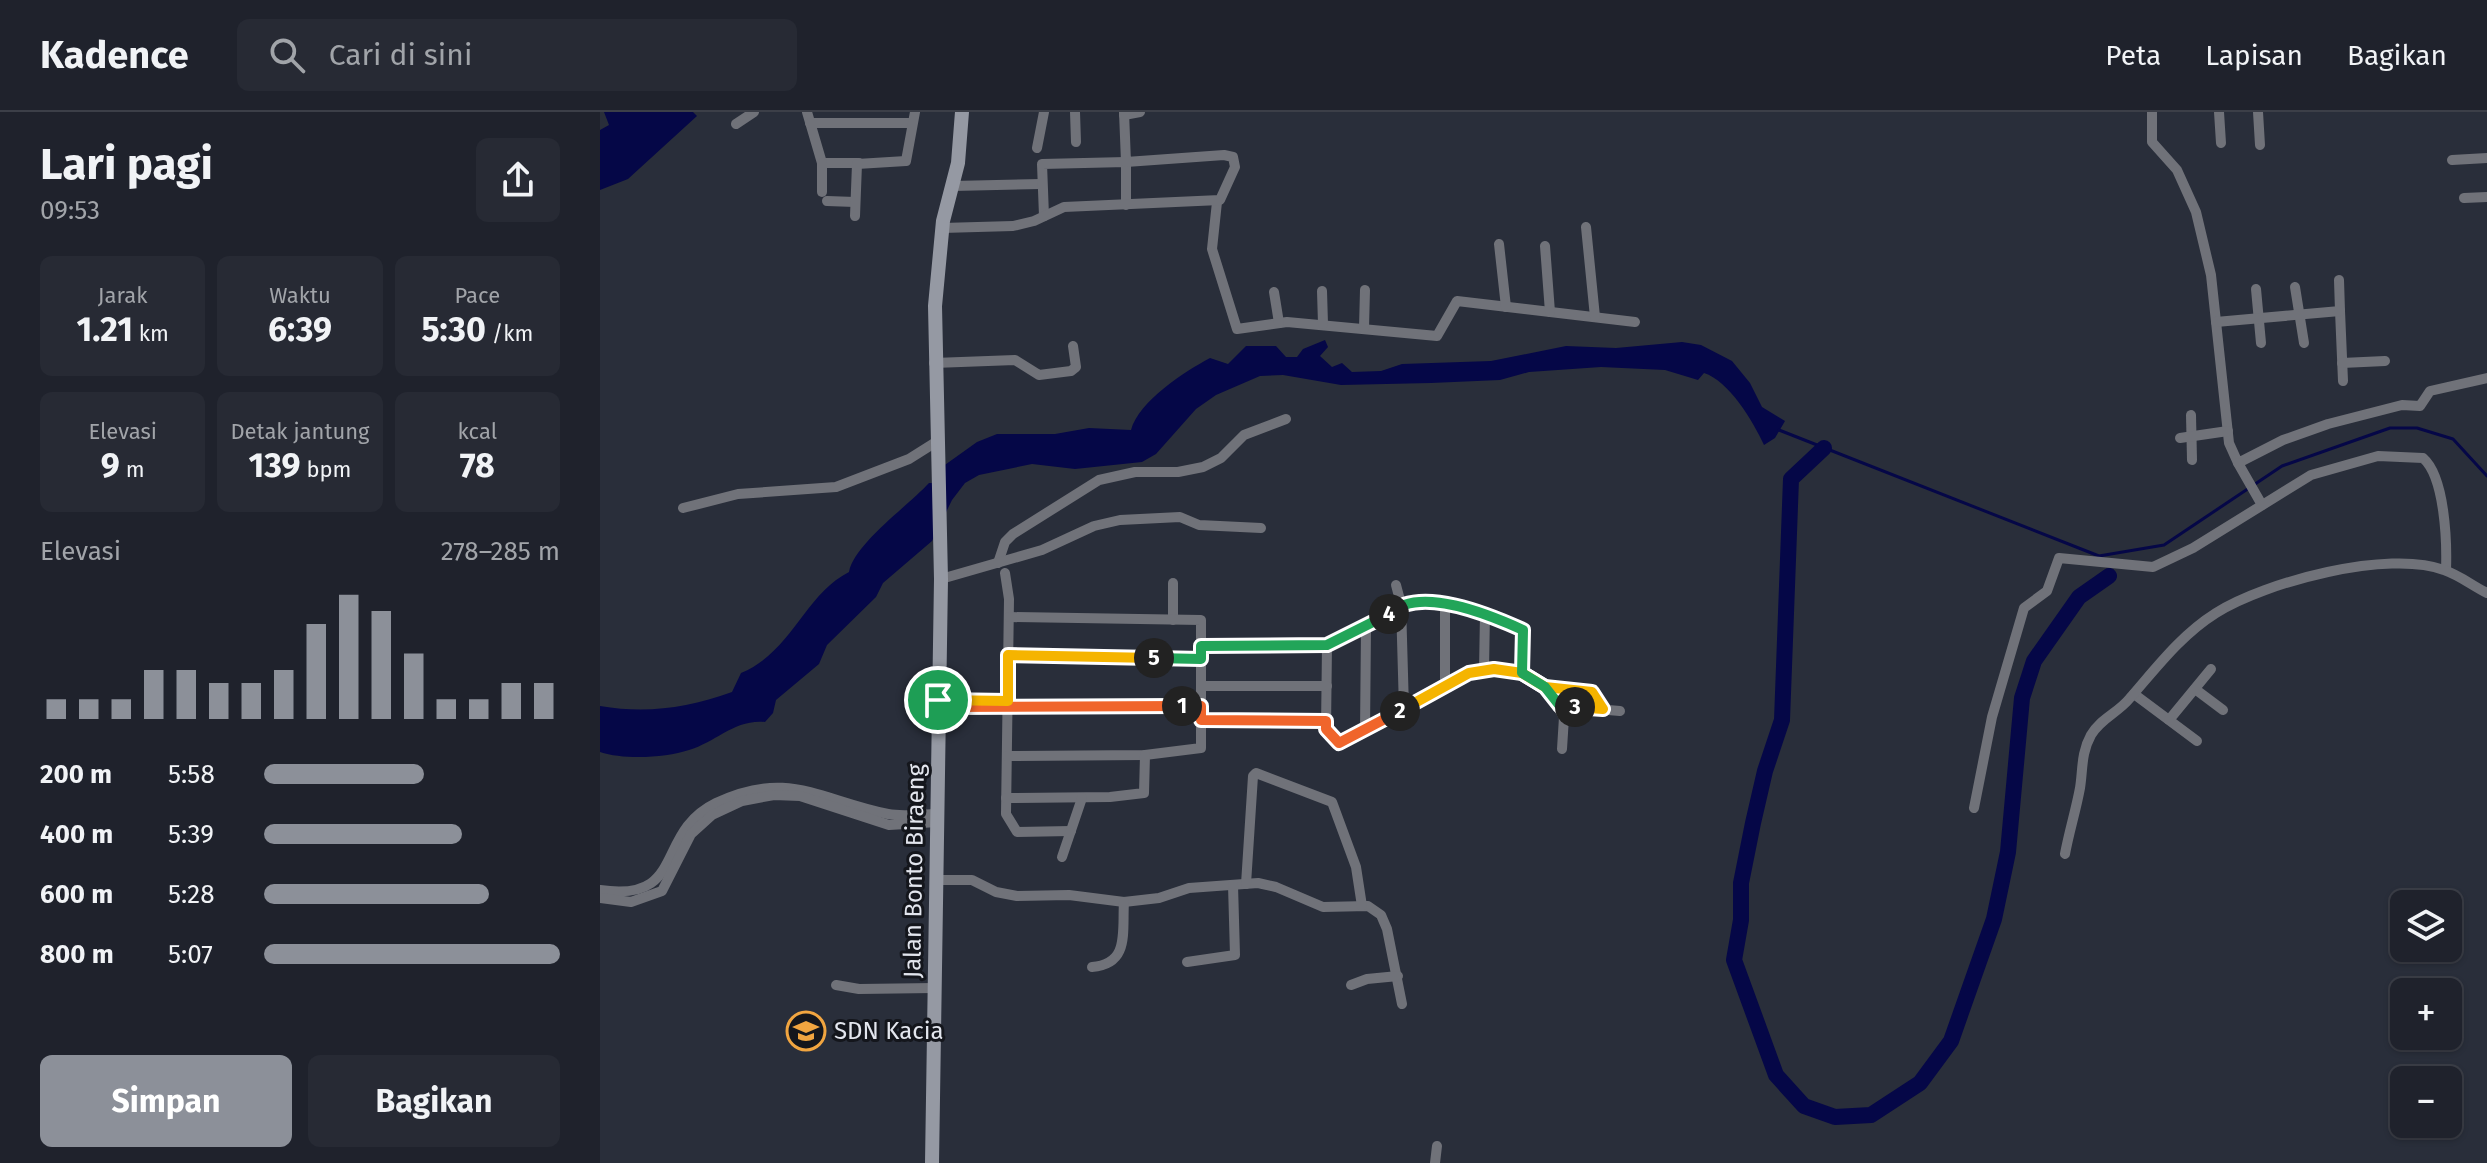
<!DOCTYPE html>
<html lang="id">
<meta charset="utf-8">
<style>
body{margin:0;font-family:"Fira Sans",sans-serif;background:#272a34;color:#f1f3f6;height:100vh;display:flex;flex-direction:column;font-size:30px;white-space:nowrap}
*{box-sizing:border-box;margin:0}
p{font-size:26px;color:#a1a4a9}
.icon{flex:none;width:44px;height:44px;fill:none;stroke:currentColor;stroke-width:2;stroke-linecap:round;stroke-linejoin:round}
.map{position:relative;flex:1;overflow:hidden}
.drawer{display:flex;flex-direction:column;background:#1f222c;width:600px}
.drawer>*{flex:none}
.tools{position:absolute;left:1790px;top:778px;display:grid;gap:16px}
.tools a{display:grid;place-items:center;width:72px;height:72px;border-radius:12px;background:#1f222c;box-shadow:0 2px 6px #0004,0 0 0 2px #3c3f48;font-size:40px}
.pin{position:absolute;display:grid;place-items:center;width:68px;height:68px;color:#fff;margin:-34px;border:4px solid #fff;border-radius:50%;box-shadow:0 2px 8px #0007}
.km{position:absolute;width:40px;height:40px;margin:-20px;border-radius:50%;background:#222;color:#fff;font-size:22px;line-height:40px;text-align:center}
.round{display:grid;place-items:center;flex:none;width:84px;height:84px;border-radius:12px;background:#272a34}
.overview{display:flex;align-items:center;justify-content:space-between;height:136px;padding:0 40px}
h1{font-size:44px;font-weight:700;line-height:60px}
.metrics{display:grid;grid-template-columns:repeat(3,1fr);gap:12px;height:136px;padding:8px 40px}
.metrics div{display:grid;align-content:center;border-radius:12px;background:#272a34;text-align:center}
.metrics b{font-size:34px;font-weight:700}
.metrics small{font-size:22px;font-weight:400}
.metrics p{font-size:22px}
.chart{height:224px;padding:16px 40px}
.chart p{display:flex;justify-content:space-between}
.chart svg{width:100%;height:144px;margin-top:8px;stroke:#8c9099;stroke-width:6}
.cta{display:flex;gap:16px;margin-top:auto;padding:16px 40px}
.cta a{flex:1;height:92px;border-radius:12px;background:#8c9099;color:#fff;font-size:32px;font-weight:700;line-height:92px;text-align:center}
.cta a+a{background:#272a34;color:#f1f3f6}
ul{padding:0 40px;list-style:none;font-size:26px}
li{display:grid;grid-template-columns:128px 96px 1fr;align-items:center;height:60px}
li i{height:20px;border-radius:10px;background:#8c9099}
header{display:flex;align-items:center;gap:48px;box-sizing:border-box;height:112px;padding:0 40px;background:#1f222c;border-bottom:2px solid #3c3f48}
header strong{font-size:38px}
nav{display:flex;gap:44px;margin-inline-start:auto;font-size:28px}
.search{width:560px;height:72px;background:#272a34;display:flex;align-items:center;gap:20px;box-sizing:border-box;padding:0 28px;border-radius:12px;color:#a1a4a9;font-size:30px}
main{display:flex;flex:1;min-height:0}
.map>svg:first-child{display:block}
</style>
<header>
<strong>Kadence</strong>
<div class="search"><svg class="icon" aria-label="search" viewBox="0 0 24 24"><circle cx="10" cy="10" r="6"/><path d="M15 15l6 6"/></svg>Cari di sini</div>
<nav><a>Peta</a><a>Lapisan</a><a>Bagikan</a></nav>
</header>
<main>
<section class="drawer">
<div class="overview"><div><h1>Lari pagi</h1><p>09:53</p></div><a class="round"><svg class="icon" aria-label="share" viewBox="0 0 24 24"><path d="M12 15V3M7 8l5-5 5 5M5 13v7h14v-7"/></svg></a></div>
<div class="metrics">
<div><p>Jarak</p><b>1.21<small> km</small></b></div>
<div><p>Waktu</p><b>6:39</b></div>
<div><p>Pace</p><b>5:30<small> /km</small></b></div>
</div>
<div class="metrics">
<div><p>Elevasi</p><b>9<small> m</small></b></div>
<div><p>Detak jantung</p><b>139<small> bpm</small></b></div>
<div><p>kcal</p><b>78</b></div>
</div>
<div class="chart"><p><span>Elevasi</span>278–285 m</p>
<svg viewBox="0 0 160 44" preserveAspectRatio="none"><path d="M5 44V38M15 44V38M25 44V38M35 44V29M45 44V29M55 44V33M65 44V33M75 44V29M85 44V15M95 44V6M105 44V11M115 44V24M125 44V38M135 44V38M145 44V33M155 44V33"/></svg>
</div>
<ul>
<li><b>200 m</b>5:58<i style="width:54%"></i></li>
<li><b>400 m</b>5:39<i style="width:67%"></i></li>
<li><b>600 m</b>5:28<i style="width:76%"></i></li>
<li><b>800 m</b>5:07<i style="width:100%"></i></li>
</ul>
<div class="cta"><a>Simpan</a><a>Bagikan</a></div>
</section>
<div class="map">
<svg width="1887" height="1051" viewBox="0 0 1887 1051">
<rect width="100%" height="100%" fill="#292e3a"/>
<g fill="#050747">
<polygon points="4,0 93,0 97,4 28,67 0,78 0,18 9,13"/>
<path d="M725,228L728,235L720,244L732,255L742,251L752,260L781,259L802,252L891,249L966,234L1016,236L1082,230L1101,233L1132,249L1150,271L1162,295L1185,309L1175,326L1164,333C1153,309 1129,269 1104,261L1098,268L1065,258L1001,255L929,260L900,268L831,271L741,273L683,263L660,264L616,283L596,297L556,342L542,350L475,357L432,352L379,363L365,371L352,388L332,429L283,471L276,485L227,533L219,552L176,588L173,601L165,610C135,607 116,630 89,638C65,646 24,648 0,640V594C47,602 87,596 132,580L141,561C192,540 204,483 249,460C254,432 309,393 329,371H335L342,355L377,330L397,322H455L489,316L531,318C539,289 584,260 610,246L628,252L646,234H676L686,245H697L703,237Z"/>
</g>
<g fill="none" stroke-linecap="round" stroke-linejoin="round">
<polyline stroke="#050747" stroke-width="3" points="1179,318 1499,444 1564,433 1682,354 1790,316 1817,316 1853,327 1887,364"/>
<polyline stroke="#050747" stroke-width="16" points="1224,336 1191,367 1182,608 1165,659 1153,711 1141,771 1141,808 1134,848 1176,963 1204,994 1235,1005 1271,1003 1320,971 1351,929 1394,807 1408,740 1422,586 1434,549 1479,485 1509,464"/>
<g stroke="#707279" stroke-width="10">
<polyline points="207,0 222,51 259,51"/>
<polyline points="475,0 476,30"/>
<polyline points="1552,0 1552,30 1577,58 1596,100 1611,163 1629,331 1638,351 1683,328 1728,312 1802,293 1820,294 1830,279 1887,266"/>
<polyline points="1619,0 1621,31"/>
<polyline points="1658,0 1660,33"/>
<polyline points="524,3 540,0"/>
<polyline points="210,11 312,11"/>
<polyline points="136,12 154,0"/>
<polyline points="437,36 444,0"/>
<polyline points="1852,48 1887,46"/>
<polyline points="222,51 222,80"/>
<polyline points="353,74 441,72"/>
<polyline points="1864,86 1887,85"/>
<polyline points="227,89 255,90"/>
<polyline points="617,90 612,137 637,217 687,210 837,224 857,189 1035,210"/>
<polyline points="255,104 257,52 306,49 315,0"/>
<polyline points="444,104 442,52 526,50 526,93"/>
<polyline points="986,115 995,205"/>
<polyline points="342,116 413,114 434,109 464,95 620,88 635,55 633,45 624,43 526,50 524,0"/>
<polyline points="899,132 906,195"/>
<polyline points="945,134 950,200"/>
<polyline points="1695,175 1704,231"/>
<polyline points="1656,177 1661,231"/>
<polyline points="722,179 723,212"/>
<polyline points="674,180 679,211"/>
<polyline points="1740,199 1743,269"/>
<polyline points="1616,210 1740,199 1739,168"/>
<polyline points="764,216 765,178"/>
<polyline points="334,251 415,248 439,263 471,259 476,255 473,234"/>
<polyline points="1742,251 1785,249"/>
<polyline points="1591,303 1592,348"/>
<polyline points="1580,326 1628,319"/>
<polyline points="1638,351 1662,393"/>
<polyline points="83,396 138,382 236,375 309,347 336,330"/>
<polyline points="398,451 405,430 413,422 499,368 535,360 578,360 603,355 621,346 644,323 686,307"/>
<polyline points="405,461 409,487 406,702 417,720 471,719"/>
<polyline points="341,467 442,438 494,414 520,408 580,405 599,413 661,416"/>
<polyline points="796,473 801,492 804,597"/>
<polyline points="573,508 573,471"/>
<polyline points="727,533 726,617 739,631 848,571 869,561 894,557 922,561 945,575 964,605 962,637"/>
<polyline points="601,534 727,533 811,489 872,496 923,518 922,561"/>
<polyline points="408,543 601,547"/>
<polyline points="884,559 885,501"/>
<polyline points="845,573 845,494"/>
<polyline points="601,574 727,574"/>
<polyline points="945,575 992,580 1003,597"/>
<polyline points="1595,577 1623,598"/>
<polyline points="1534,582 1597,629"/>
<polyline points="338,588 408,589"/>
<polyline points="408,593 601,594"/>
<polyline points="960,594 1020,599"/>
<polyline points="338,595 407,596"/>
<polyline points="601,608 726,609"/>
<polyline points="1569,608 1611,557"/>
<polyline points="765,619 766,515"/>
<polyline points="407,644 545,643 601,636 601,508 409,505"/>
<polyline points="406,686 510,685 544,681 545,643"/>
<path d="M1374,696L1392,605L1424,496L1447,479L1459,446L1553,455L1593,436L1711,363L1778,344L1823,346C1845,365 1847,430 1846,458"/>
<path d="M1465,742C1469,720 1476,698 1480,676C1483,657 1481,641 1491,623C1501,606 1518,601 1530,586C1557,555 1581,523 1616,501C1665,470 1789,437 1844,458C1859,463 1873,474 1887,481"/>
<polyline points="462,745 482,686"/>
<polyline points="337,768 372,768 396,780 417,784 469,783 524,790 559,786 589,776 658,771 676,775 723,795 768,794 781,803 787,817 802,892"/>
<polyline points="646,772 653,664 656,661 732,690 756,755 762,794"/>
<path d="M0,778C87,791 54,721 116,691C188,657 219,688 288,702C303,705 321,702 337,702"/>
<polyline points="0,786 31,790 62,779 91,722 112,703 142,689 174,683 200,684 289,713 337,710"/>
<polyline points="587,850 635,843 633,773"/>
<path d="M492,855C530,852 522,820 524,790"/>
<polyline points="236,873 259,877 334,876"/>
<polyline points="751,873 767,867 798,864"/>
<polyline points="835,1051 837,1034"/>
</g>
<polyline stroke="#9599a3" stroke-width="14" points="332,1051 341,467 335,194 343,109 358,51 362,0"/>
</g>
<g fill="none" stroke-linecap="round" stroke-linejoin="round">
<g stroke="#fff" stroke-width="16">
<polyline id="split-1" points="338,588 338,595 582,594"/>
</g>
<g stroke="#fff" stroke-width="16">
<polyline id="split-2" points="582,594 601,594 601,608 726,609 726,617 739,631 800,599"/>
</g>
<g stroke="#fff" stroke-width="16">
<polyline id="split-3" points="800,599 869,561 894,557 922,561 945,575 992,580 1003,597 975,595"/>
</g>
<g stroke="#fff" stroke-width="16">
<path id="split-4" d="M789,502C819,473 890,503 923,518L922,561L945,575L960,594L975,595"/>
</g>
<g stroke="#fff" stroke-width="16">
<polyline id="split-5" points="554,546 601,547 601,534 727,533 789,502"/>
</g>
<g stroke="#fff" stroke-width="16">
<polyline id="split-6" points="338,588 408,589 408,543 554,546"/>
</g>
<use href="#split-1" stroke="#f0652b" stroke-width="10"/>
<use href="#split-2" stroke="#f0652b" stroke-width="10"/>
<use href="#split-3" stroke="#f5b400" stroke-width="10"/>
<use href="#split-4" stroke="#22a559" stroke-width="10"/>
<use href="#split-5" stroke="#22a559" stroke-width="10"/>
<use href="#split-6" stroke="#f5b400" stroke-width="10"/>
</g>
<defs>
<g id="school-ring" transform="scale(2)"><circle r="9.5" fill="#14161c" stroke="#f1a540" stroke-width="1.5"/><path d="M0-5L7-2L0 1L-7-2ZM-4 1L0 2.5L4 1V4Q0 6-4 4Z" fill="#f1a540"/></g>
</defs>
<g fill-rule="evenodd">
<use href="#school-ring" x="206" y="919"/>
</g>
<g text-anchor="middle" stroke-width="6" stroke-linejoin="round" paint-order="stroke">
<g font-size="24" fill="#e3e6ee" stroke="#14161c">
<text transform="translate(314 759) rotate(-89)" y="8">Jalan Bonto Biraeng</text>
</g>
<g font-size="24" fill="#e3e6ee" stroke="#14161c" text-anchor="start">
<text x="234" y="927">SDN Kacia</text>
</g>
</g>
</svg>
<div class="tools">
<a><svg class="icon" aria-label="layers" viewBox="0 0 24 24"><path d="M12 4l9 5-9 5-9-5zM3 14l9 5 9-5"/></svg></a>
<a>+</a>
<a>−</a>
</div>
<div class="pin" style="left:338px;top:588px;background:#1e9e55"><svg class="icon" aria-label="arrive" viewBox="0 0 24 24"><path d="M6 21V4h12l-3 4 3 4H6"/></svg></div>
<b class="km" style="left:582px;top:594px">1</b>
<b class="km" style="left:800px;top:599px">2</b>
<b class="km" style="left:975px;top:595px">3</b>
<b class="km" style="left:789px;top:502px">4</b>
<b class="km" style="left:554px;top:546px">5</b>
</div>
</main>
